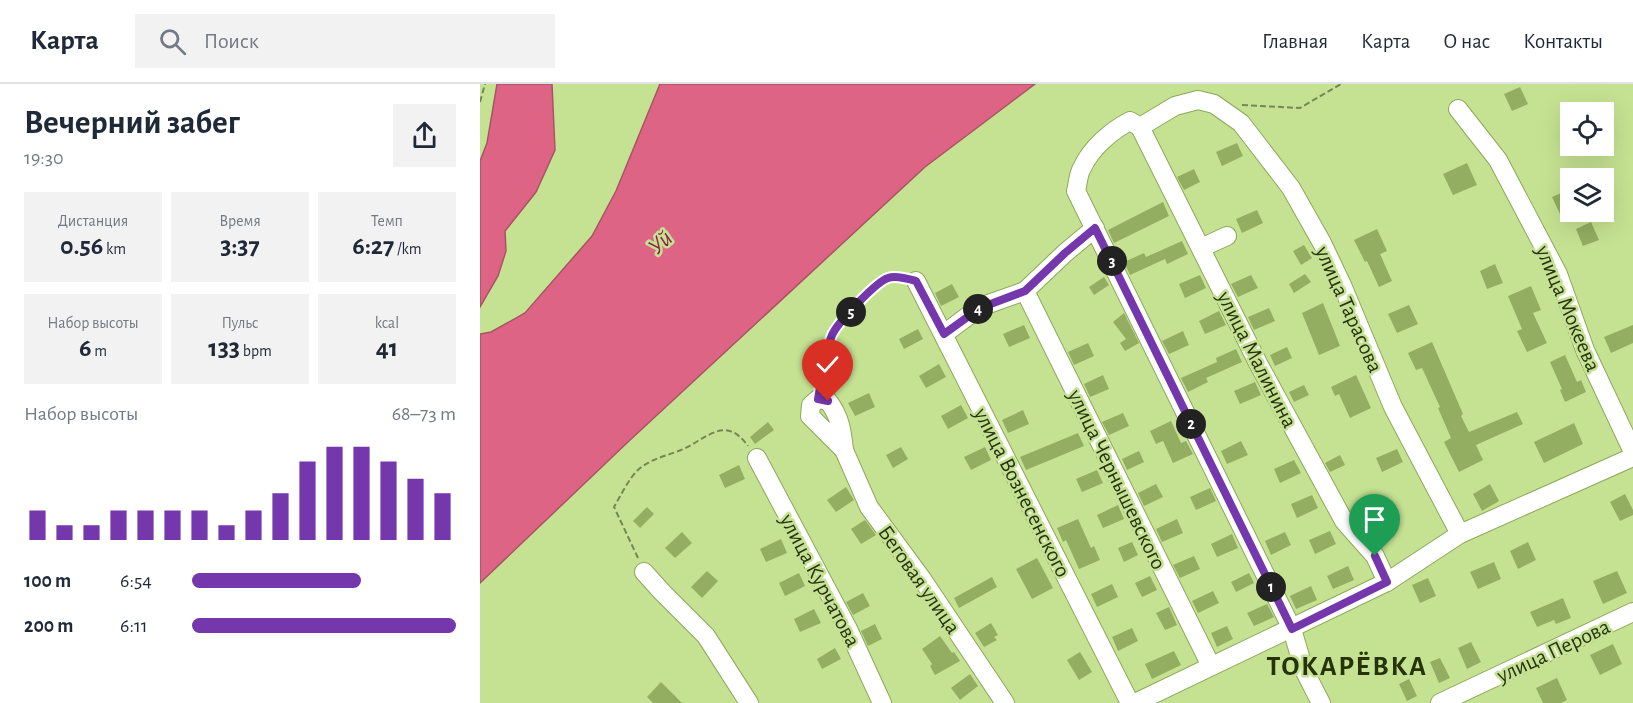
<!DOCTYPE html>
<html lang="ru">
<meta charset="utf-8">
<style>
body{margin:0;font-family:"Alegreya Sans",sans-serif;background:#f2f2f3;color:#1f2937;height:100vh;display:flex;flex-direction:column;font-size:22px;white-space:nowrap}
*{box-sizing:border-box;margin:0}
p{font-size:20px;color:#747a83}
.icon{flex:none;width:33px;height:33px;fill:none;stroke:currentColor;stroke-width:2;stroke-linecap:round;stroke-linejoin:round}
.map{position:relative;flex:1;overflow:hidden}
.drawer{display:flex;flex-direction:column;background:#fff;width:480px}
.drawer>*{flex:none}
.tools{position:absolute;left:1080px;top:18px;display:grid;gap:12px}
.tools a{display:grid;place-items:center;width:54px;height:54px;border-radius:0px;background:#fff;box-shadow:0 6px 24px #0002;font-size:30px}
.pin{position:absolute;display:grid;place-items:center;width:51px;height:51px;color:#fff;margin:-62px -26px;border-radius:50% 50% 50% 0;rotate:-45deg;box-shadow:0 0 6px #0007}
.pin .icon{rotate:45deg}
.km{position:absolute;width:30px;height:30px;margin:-15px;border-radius:50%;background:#222;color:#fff;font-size:16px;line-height:30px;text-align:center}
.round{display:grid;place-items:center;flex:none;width:63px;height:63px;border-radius:0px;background:#f2f2f3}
.overview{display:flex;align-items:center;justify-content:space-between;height:102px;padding:0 24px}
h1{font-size:33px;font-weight:600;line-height:45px}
.figures{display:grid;grid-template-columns:repeat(3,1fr);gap:9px;height:102px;padding:6px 24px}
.figures div{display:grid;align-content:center;border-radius:0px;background:#f2f2f3;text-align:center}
.figures b{font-size:26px;font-weight:600}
.figures small{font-size:16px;font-weight:400}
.figures p{font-size:16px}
.chart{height:168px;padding:12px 24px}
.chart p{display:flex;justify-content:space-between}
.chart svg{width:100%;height:108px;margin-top:6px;stroke:#7537ac;stroke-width:6}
ul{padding:0 24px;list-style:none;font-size:20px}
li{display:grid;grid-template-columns:96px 72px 1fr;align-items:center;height:45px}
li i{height:15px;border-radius:8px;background:#7537ac}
header{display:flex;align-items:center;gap:36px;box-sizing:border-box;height:84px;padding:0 30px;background:#fff;border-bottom:2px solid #e0e1e3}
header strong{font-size:28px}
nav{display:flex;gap:33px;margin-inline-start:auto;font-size:21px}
.search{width:420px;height:54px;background:#f2f2f3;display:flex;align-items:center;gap:15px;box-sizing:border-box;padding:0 21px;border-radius:0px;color:#747a83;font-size:22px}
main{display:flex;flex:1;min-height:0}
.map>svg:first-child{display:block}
</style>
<header>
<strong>Карта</strong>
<div class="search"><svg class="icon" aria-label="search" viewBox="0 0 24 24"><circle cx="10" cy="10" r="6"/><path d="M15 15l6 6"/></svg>Поиск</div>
<nav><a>Главная</a><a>Карта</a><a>О нас</a><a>Контакты</a></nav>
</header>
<main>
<section class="drawer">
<div class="overview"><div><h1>Вечерний забег</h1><p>19:30</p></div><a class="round"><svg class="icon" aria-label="share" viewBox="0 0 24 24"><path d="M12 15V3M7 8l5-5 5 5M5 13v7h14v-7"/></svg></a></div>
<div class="figures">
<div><p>Дистанция</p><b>0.56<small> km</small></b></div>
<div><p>Время</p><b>3:37</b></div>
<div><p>Темп</p><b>6:27<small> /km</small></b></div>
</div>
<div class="figures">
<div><p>Набор высоты</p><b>6<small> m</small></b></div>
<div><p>Пульс</p><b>133<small> bpm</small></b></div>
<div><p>kcal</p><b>41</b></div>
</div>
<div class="chart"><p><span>Набор высоты</span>68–73 m</p>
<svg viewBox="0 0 160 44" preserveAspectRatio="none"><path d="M5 44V32M15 44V38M25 44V38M35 44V32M45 44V32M55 44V32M65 44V32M75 44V38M85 44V32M95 44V25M105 44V12M115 44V6M125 44V6M135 44V12M145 44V19M155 44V25"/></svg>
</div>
<ul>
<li><b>100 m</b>6:54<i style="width:64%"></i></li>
<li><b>200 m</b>6:11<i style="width:100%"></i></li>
</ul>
</section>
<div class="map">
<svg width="1153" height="619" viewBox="0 0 1153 619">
<rect width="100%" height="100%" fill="#c5e292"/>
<g fill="#de6485" stroke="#a75563" stroke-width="1.5">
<polygon points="17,0 72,0 75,66 56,108 25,147 26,167 18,192 0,223 0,77 7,59"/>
<polygon points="180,0 555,0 445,83 149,357 0,499 0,250 11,248 45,229 112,152 136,107"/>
</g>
<g fill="#93ae61">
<polygon points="1040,3 1048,20 1032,27 1024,10"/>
<polygon points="757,59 763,72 742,82 736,68"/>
<polygon points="987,79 997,101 973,111 963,90"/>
<polygon points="714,85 720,98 704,106 697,93"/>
<polygon points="1088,106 1090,112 1090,125 1080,130 1072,113"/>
<polygon points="683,118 689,132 634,159 628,146"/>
<polygon points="777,126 783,139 762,149 756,135"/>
<polygon points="1111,138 1119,156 1103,162 1096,145"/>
<polygon points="897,145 907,167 900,170 912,197 899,203 887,177 885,178 874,156"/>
<polygon points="702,157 708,170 687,180 685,175 650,191 644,178 664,169 666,173"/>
<polygon points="824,161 832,174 821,181 813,167"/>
<polygon points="1015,180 1023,199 1007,205 1000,187"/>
<polygon points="825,190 831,198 814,209 809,200"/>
<polygon points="720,191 726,204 705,214 699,200"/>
<polygon points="771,191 778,204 758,213 751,200"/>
<polygon points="624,193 629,201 614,211 609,203"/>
<polygon points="472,200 479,213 461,222 455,209"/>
<polygon points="1051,202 1061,226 1053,229 1067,259 1047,268 1037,247 1042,245 1028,212"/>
<polygon points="843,219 860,262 839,271 822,229"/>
<polygon points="929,221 938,240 917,249 908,230"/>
<polygon points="789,224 795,237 774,246 768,233"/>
<polygon points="739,227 746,241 725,250 719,237"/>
<polygon points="644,229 659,259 645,267 640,259 646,255 633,238"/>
<polygon points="544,241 550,254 529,263 523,250"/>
<polygon points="1153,241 1153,259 1131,269 1124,253"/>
<polygon points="438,245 443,255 424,265 419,255"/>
<polygon points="703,247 709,261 689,270 682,257"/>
<polygon points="952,258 983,330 981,332 989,348 1037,328 1043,340 996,361 1003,376 979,388 964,358 971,354 958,324 960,323 942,284 936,286 928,269"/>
<polygon points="608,259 614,272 594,281 588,268"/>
<polygon points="807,263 812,274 795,282 790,271"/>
<polygon points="756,265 762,278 726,294 728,298 708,308 701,294 737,278 736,274"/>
<polygon points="1085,271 1097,298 1101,296 1106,308 1085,318 1080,306 1082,305 1070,278"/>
<polygon points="459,280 466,293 446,304 439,292"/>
<polygon points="623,291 629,305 610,313 604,300"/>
<polygon points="876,291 891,324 870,334 859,310 855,312 851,303"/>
<polygon points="775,298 781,311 760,320 754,307"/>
<polygon points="824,301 829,311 814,318 809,308"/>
<polygon points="389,309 395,323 375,332 368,319"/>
<polygon points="481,321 488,334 468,345 461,332"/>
<polygon points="543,326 549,340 528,349 522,336"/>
<polygon points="643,329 649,342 629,351 622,338"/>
<polygon points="691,337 701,359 706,357 713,370 693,379 683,357 676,360 670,347"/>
<polygon points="288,338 294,346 275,360 270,353"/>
<polygon points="1094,339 1103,360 1064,379 1054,358"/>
<polygon points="598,349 604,362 546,386 540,373"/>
<polygon points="761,357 768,371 747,380 741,367"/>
<polygon points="421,363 428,375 413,384 406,371"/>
<polygon points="505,363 511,376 491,386 484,373"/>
<polygon points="917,365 923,378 902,388 896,374"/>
<polygon points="659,367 664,378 647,386 642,375"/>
<polygon points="860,371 865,381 850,388 845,379"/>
<polygon points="814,376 821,389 800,399 794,385"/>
<polygon points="259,381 265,395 245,404 239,391"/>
<polygon points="617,386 623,399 602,408 596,395"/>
<polygon points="676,400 683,413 664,422 658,409"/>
<polygon points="1010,400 1019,417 1002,427 993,410"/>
<polygon points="366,403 374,416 356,428 347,416"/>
<polygon points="730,404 736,417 716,426 710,413"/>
<polygon points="1145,410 1153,426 1153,431 1140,437 1130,418"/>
<polygon points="832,411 838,424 817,434 811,420"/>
<polygon points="638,421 644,435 623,444 617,431"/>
<polygon points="167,423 174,430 160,444 153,437"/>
<polygon points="598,435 611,464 614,462 620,476 599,485 586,456 583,458 577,444"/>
<polygon points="697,435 703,449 682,458 676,445"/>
<polygon points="385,436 396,451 381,460 371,445"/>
<polygon points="850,447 856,460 835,470 829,456"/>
<polygon points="202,448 212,459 195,474 185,464"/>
<polygon points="805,448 811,461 791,471 785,457"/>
<polygon points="752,450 758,464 737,473 731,460"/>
<polygon points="301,455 307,469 286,478 280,465"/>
<polygon points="652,458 658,471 644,478 638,464"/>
<polygon points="1048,458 1056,476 1038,485 1030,467"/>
<polygon points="714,472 720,485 700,494 693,481"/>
<polygon points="557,474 573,504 552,515 536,485"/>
<polygon points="1014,478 1021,495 998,505 990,488"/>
<polygon points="868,482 874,496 853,505 847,492"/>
<polygon points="227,487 238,497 222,514 211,503"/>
<polygon points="1137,487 1147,509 1123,520 1113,497"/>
<polygon points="319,489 325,502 305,512 299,499"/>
<polygon points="769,489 774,499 756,508 751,498"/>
<polygon points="670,492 677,506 662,513 655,499"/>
<polygon points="512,493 517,503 479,524 474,514"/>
<polygon points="948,494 956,512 940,519 932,501"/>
<polygon points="632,500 638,513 617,523 611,510"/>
<polygon points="831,502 837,516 816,525 810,512"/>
<polygon points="733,507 739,519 718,529 712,517"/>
<polygon points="383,509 390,522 373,531 366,518"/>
<polygon points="1083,514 1091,534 1076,540 1074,536 1057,543 1050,528"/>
<polygon points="787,520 794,533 774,542 767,529"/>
<polygon points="689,523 697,541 685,546 676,529"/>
<polygon points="334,525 341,539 320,548 314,535"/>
<polygon points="511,539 518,551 514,553 517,556 504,563 495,549"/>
<polygon points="395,540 402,555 388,562 381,547"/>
<polygon points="747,542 753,555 737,563 731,549"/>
<polygon points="652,544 658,557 638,567 632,553"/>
<polygon points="460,552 472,569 474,568 480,577 455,591 450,582 452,580 442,565"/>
<polygon points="991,558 1001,578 987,585 978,564"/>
<polygon points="1133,560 1142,580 1120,591 1110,571"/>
<polygon points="355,564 361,575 342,585 337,575"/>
<polygon points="694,567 701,581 672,595 665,580"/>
<polygon points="600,568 612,588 599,596 587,576"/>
<polygon points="960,574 970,594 959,599 950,578"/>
<polygon points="490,590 498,602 480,616 471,604"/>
<polygon points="1077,594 1087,616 1081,619 1063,619 1056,604"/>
<polygon points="929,595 937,612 927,617 919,600"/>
<polygon points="181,598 202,619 173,619 167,613"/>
</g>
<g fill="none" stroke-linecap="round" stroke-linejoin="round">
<g stroke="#8da85b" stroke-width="20">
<g id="minor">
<polyline points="978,25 1018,76 1078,190 1105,266 1153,368"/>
<polyline points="660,43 778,279 864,437 895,472 907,498"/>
<polyline points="721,164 747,152"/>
<polyline points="436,197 650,619"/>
<polyline points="545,207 731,582"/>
<polyline points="464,250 500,223 545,207 585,169 615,144"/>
<path d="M338,315L348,317C360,332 362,347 364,366L330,332L331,321Z"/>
<polyline points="364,366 389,423 442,495 525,619"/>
<polyline points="277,374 368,545 402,619"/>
<polyline points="164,488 182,508 226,552 269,619"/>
<polyline points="655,619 907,498 980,450 1153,373"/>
<path d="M841,619L824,586L812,545L596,107C598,100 598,90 602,84C611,64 631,47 650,37L660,43L695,22L718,16L734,20L761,39L811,104L842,159L862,201L913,323L980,450"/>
<polyline points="960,619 1153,528"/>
</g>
</g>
<g stroke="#748851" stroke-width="2" stroke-dasharray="6 3" stroke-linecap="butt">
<polyline points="0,18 5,0"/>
<polyline points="762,21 820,24 861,0"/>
<polyline points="340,300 347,269 353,248 384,212 409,194 421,194"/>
<path d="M158,474L134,423C141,411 149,394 159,385C172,374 187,372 201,366C227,355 245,330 268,362"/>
</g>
<use href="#minor" stroke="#fff" stroke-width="18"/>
</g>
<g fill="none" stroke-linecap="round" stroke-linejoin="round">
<g stroke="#fff" stroke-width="12">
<path id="route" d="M348,317L338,315C342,294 344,271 352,251C358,238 396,198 408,194C416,191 429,195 436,197L464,250L500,224L545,207L585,169L615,144L812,545L907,498L895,472"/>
</g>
<use href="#route" stroke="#7537ac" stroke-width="8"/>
</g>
<g text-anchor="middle" stroke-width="5" stroke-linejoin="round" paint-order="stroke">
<g font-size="22" fill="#283313" stroke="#c5e292">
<text transform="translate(1089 224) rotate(67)" y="8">улица Мокеева</text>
<text transform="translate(870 225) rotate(66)" y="8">улица Тарасова</text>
<text transform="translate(778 275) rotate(63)" y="8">улица Малинина</text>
<text transform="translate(638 395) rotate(64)" y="8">улица Чернышевского</text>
<text transform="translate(543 408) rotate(63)" y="8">улица Вознесенского</text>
<text transform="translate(440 495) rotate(55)" y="8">Беговая улица</text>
<text transform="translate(341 496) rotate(62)" y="8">улица Курчатова</text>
<text transform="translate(1073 566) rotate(-25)" y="8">улица Перова</text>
</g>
<g font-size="24" font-style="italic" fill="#8f2047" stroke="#c5e292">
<text transform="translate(180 158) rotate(-42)" y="8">Уй</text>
</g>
<g font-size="28" font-weight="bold" letter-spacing="1.5" fill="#263309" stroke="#c5e292">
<text x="867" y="591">ТОКАРЁВКА</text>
</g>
</g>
</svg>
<div class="tools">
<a><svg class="icon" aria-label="locate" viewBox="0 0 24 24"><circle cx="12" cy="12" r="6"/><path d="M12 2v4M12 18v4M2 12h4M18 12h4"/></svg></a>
<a><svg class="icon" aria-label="layers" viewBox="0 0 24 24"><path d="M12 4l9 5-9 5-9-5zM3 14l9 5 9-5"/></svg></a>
</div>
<div class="pin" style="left:895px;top:472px;background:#1e9e55"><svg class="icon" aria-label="arrive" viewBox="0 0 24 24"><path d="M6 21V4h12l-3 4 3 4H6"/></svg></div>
<div class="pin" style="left:348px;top:317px;background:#d93025"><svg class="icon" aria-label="check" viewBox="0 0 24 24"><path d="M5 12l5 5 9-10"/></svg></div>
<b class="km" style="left:791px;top:503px">1</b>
<b class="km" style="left:711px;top:340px">2</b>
<b class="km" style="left:632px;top:177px">3</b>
<b class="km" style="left:498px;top:225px">4</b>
<b class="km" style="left:371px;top:228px">5</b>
</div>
</main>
